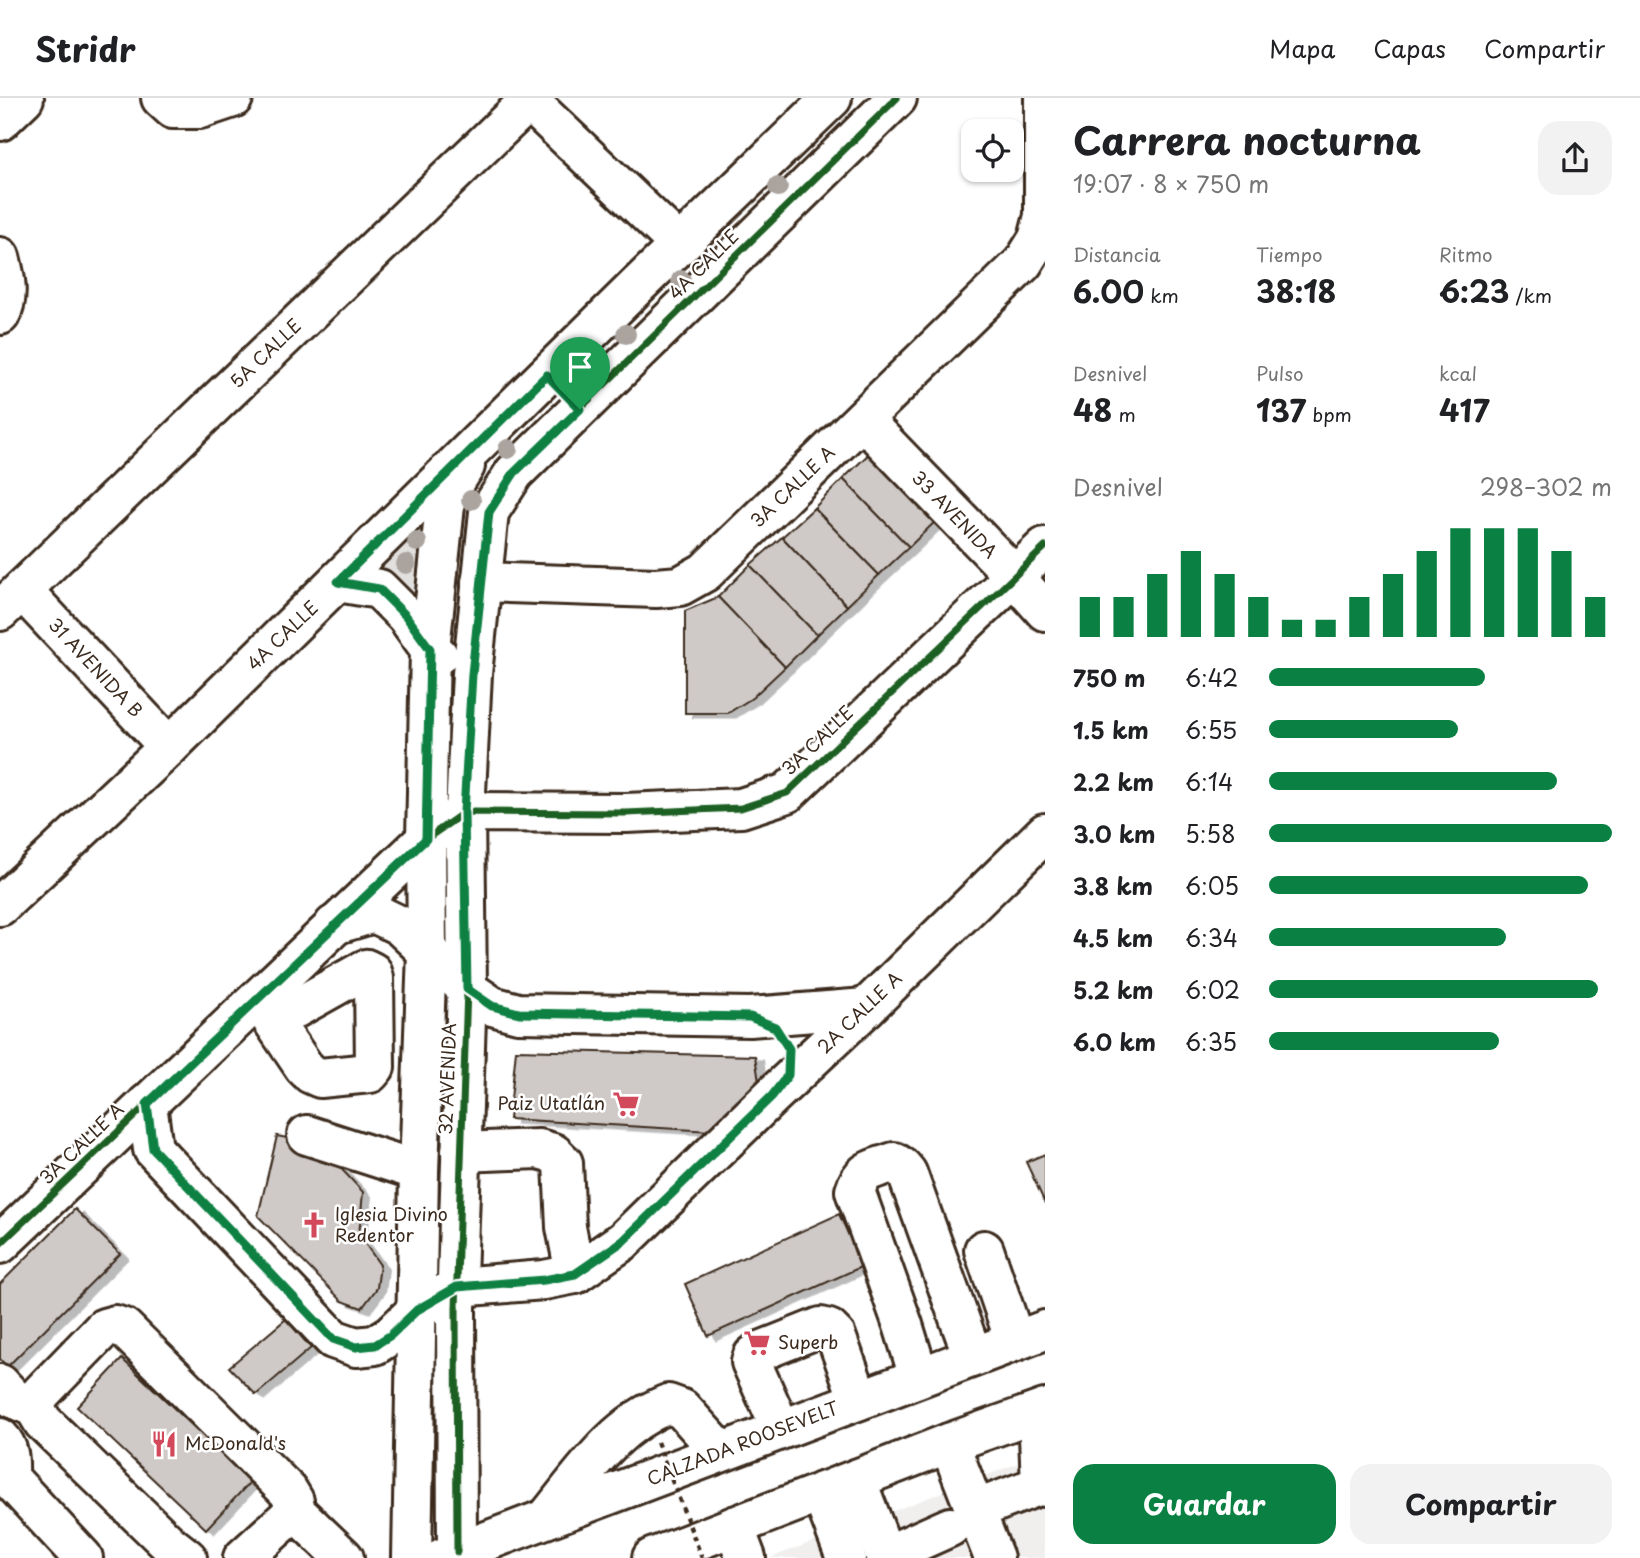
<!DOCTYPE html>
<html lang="es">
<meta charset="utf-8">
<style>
body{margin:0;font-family:"Playpen Sans",sans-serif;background:#f2f2f2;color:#202124;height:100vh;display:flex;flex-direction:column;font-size:26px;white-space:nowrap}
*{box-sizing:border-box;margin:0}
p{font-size:23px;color:#757577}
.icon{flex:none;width:38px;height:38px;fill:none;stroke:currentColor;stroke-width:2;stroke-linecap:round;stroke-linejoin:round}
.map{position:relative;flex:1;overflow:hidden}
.sheet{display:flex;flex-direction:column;background:#fff;width:595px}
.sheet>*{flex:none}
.tools{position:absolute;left:961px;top:21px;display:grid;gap:14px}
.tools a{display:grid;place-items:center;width:63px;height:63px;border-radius:14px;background:#fff;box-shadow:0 2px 5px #0004;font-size:35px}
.pin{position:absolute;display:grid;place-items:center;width:60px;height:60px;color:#fff;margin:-72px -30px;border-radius:50% 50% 50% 0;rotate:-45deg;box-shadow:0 0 7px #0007}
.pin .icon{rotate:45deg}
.round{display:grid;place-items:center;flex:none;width:74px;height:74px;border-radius:21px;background:#f2f2f2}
.head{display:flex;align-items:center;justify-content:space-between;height:119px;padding:0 28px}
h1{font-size:38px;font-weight:700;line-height:52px}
.stats{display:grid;grid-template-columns:repeat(3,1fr);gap:10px;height:119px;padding:7px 28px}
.stats div{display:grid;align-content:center}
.stats b{font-size:30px;font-weight:700}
.stats small{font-size:19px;font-weight:400}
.stats p{font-size:19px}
.chart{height:196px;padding:14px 28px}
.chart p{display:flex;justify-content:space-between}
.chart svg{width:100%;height:126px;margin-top:7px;stroke:#0b8043;stroke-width:6}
.cta{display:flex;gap:14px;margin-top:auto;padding:14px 28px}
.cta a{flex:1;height:80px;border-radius:21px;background:#0b8043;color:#fff;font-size:28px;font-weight:700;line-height:80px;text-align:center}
.cta a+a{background:#f2f2f2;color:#202124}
ul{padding:0 28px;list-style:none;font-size:23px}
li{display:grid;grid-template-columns:112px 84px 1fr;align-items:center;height:52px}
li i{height:18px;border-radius:9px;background:#0b8043}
header{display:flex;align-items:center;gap:42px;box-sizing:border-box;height:98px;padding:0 35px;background:#fff;border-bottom:2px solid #e0e0e0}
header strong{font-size:33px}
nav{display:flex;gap:38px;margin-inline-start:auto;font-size:24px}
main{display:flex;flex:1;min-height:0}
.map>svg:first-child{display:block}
</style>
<header>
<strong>Stridr</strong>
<nav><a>Mapa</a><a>Capas</a><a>Compartir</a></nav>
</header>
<main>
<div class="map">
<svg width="1045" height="1460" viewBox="0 0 1045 1460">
<defs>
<filter id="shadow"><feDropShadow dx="8" dy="4.5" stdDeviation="0" flood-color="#0004"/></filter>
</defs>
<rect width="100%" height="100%" fill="#fff"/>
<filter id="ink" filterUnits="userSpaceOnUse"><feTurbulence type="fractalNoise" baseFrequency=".0143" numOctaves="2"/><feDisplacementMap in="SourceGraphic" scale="14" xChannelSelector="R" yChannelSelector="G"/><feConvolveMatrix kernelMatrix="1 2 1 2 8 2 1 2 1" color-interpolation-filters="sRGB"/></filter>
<g filter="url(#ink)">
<polygon fill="#f1efee" points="1045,1355 1045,1460 770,1460"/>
<polygon fill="#e2e0de" stroke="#8e857e" stroke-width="2" points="427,406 422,521 359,476"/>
<g fill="#cfcac7" stroke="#3b2a1e" stroke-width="2" filter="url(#shadow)">
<polygon points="880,345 945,414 909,449 843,381"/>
<polygon points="843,381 909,449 879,477 814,410"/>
<polygon points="814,410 879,477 847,508 782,439"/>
<polygon points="782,439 847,508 817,537 750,467"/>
<polygon points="750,467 817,537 785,569 718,499"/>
<polygon points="718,499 785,569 752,600 728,615 685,615 685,513"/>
<polygon points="516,952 755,958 760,990 711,1033 509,1021"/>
<polygon points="277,1038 318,1046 363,1094 359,1137 380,1167 377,1190 362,1210 342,1203 258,1118"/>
<polygon points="1045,1056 1045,1105 1026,1064"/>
<polygon points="75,1111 120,1156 7,1269 0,1261 0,1186"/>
<polygon points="839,1116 863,1168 708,1238 685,1186"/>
<polygon points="286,1221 311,1250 256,1297 229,1269"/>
<polygon points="122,1261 251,1383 206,1431 77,1309"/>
</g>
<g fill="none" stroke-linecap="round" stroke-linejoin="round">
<g stroke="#3b2a1e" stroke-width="44">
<g id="minor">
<polyline points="161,0 173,11 200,11 233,0"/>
<polyline points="529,3 680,147"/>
<polyline points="0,23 24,0"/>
<path d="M0,159C5,178 10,199 0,217"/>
<polyline points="863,322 1002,465 1045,513"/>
<polyline points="338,484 379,491 406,518 430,551 438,557"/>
<polyline points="481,484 656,490 680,488 705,474 1023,165 1038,141 1044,118 1044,0"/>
<polyline points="22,492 169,649"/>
<polyline points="0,513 532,0"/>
<polyline points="0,808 169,649 637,188 832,0"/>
<polyline points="334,827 374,815 399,827 467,891 492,908 518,915 750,919 866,910"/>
<polyline points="258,901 304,969 311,976 320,980 370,975 375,969 374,880 372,874 366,871 273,923"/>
<polyline points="147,1006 153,1051 333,1241 356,1249 375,1247 391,1237 417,1212 457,1189 544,1182 575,1176 623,1143 772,998 866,910 1045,735"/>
<polyline points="307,1037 419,1073"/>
<polyline points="461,1054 539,1051 553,1055 563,1065 566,1129 575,1176"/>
<polyline points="0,1146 426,741 465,714 626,715 741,710 787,695 1045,449"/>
<polyline points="984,1152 1015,1243"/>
<path d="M919,1279L903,1227L855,1093C862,1070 873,1072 894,1064L902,1069L907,1075L973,1259"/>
<polyline points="0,1286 13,1300 34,1309"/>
<polyline points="1038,1314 1041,1387"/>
<polyline points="781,1331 751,1264 753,1258 758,1254 821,1229 829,1231 836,1238 859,1302"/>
<path d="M0,1340C11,1351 9,1366 9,1380L83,1460"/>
<polyline points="949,1345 994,1460"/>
<polyline points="856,1381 886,1460"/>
<polyline points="821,1394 846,1460"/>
<polyline points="975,1412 1041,1387 1045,1389"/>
<path d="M547,1420C582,1377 614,1327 668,1306L682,1311L721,1354"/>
<polyline points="734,1428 746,1460"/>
<polyline points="457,1454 456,1210 467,891 465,714 472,576 489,414 514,375 897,0"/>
<polyline points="885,1458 950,1429"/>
<polyline points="187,1460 169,1446 43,1324 34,1309 41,1295 104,1230 115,1227 124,1230 288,1393 294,1403 295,1413 344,1460"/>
<polyline points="243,1460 295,1413"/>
<polyline points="412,1460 419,1073 427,854 426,741 430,551 446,398 465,368"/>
</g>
</g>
<g stroke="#3b2a1e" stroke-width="44">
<g id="highway">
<polyline points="442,1460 1045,1232"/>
<polyline points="652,1460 949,1345 1045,1311"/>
</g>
</g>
<use href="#minor" stroke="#fff" stroke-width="38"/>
<use href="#highway" stroke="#fff" stroke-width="38"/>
<polyline stroke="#3b2a1e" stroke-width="4.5" stroke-dasharray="5 5" stroke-linecap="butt" points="657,1344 702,1460"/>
<g stroke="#fff" stroke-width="11">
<g id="cycleway">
<polyline points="0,1146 426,741 465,714 626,715 741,710 787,695 1045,449"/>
<polyline points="457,1454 456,1210 467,891 465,714 472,576 489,414 514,375 897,0"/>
</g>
</g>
<use href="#cycleway" stroke="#1b5e20" stroke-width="7"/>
</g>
<g fill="#aaa39e">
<circle cx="778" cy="89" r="10"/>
<circle cx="681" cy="182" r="10"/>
<circle cx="626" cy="236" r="10"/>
<circle cx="508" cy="351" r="10"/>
<circle cx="471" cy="402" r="10"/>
<circle cx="417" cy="444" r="10"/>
<circle cx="406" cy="466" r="10"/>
</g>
</g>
<g fill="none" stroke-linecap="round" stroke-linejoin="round" filter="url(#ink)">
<g stroke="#fff" stroke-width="14">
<polygon id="route" points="547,277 580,311 514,375 489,414 472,576 464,714 467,891 492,908 519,915 750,919 775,929 789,951 788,977 772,998 623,1143 575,1176 544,1182 457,1189 417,1212 391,1237 375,1247 356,1249 333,1241 153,1051 147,1006 426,741 430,551 406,518 379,491 338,484"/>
</g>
<use href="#route" stroke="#0b8043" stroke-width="9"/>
</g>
<defs>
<g id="supermarket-bare" transform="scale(2.1)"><path d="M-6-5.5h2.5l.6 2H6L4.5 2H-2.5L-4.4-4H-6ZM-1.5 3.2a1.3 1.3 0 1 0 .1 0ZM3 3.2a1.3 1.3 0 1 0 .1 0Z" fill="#d1495b" stroke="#fff" stroke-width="2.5" paint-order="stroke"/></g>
<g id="church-bare" transform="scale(2.1)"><path d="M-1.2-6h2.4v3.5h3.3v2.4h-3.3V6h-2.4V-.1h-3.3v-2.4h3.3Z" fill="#d1495b" stroke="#fff" stroke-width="2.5" paint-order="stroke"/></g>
<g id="restaurant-bare" transform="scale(2.1)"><path d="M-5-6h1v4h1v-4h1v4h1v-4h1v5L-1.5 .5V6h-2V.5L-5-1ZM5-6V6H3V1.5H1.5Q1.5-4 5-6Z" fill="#d1495b" stroke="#fff" stroke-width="2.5" paint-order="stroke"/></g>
</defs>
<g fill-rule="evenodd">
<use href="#supermarket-bare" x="626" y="1006"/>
<use href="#church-bare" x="314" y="1127"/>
<use href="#supermarket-bare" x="757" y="1245"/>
<use href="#restaurant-bare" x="164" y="1346"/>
</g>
<g text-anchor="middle" stroke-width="5" stroke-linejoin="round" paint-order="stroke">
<g font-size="18" fill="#3b2a1e" stroke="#fff">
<text transform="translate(704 167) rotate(-45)" y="6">4A CALLE</text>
<text transform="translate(266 256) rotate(-44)" y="6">5A CALLE</text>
<text transform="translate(793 389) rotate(-44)" y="6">3A CALLE A</text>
<text transform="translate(954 417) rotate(46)" y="6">33 AVENIDA</text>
<text transform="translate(283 538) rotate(-44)" y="6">4A CALLE</text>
<text transform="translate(95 570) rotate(47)" y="6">31 AVENIDA B</text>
<text transform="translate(818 643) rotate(-44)" y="6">3A CALLE</text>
<text transform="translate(860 915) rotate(-44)" y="6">2A CALLE A</text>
<text transform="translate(448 981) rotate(-88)" y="6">32 AVENIDA</text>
<text transform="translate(82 1046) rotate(-44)" y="6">3A CALLE A</text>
<text transform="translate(743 1346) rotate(-21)" y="6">CALZADA ROOSEVELT</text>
</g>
<g font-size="18" fill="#3b2a1e" stroke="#fff" text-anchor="start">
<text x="605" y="1012" text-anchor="end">Paiz Utatlán</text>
<text x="335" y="1123">Iglesia Divino<tspan x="335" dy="21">Redentor</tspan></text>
<text x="778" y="1251">Superb</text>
<text x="185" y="1352">McDonald's</text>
</g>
</g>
</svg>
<div class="tools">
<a><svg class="icon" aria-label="locate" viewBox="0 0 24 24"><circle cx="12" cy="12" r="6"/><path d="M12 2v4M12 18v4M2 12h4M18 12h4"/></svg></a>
</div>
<div class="pin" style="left:580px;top:311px;background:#1e9e55"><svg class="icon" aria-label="arrive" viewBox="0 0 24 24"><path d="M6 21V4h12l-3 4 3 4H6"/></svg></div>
</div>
<section class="sheet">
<div class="head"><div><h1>Carrera nocturna</h1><p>19:07 · 8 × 750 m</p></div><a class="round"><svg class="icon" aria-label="share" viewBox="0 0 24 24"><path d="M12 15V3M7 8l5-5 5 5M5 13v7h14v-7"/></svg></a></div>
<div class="stats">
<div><p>Distancia</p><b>6.00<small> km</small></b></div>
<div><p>Tiempo</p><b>38:18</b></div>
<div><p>Ritmo</p><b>6:23<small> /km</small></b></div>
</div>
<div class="stats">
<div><p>Desnivel</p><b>48<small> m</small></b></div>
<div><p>Pulso</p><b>137<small> bpm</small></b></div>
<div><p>kcal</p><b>417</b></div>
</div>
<div class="chart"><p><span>Desnivel</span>298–302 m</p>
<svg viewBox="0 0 160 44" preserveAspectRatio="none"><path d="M5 44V30M15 44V30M25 44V22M35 44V14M45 44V22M55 44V30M65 44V38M75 44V38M85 44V30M95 44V22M105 44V14M115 44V6M125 44V6M135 44V6M145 44V14M155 44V30"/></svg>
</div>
<ul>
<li><b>750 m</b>6:42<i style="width:63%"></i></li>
<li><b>1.5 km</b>6:55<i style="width:55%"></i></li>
<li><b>2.2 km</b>6:14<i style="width:84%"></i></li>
<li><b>3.0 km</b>5:58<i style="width:100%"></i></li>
<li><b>3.8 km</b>6:05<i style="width:93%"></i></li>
<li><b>4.5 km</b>6:34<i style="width:69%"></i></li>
<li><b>5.2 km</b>6:02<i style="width:96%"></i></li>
<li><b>6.0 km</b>6:35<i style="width:67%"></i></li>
</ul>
<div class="cta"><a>Guardar</a><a>Compartir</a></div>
</section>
</main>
